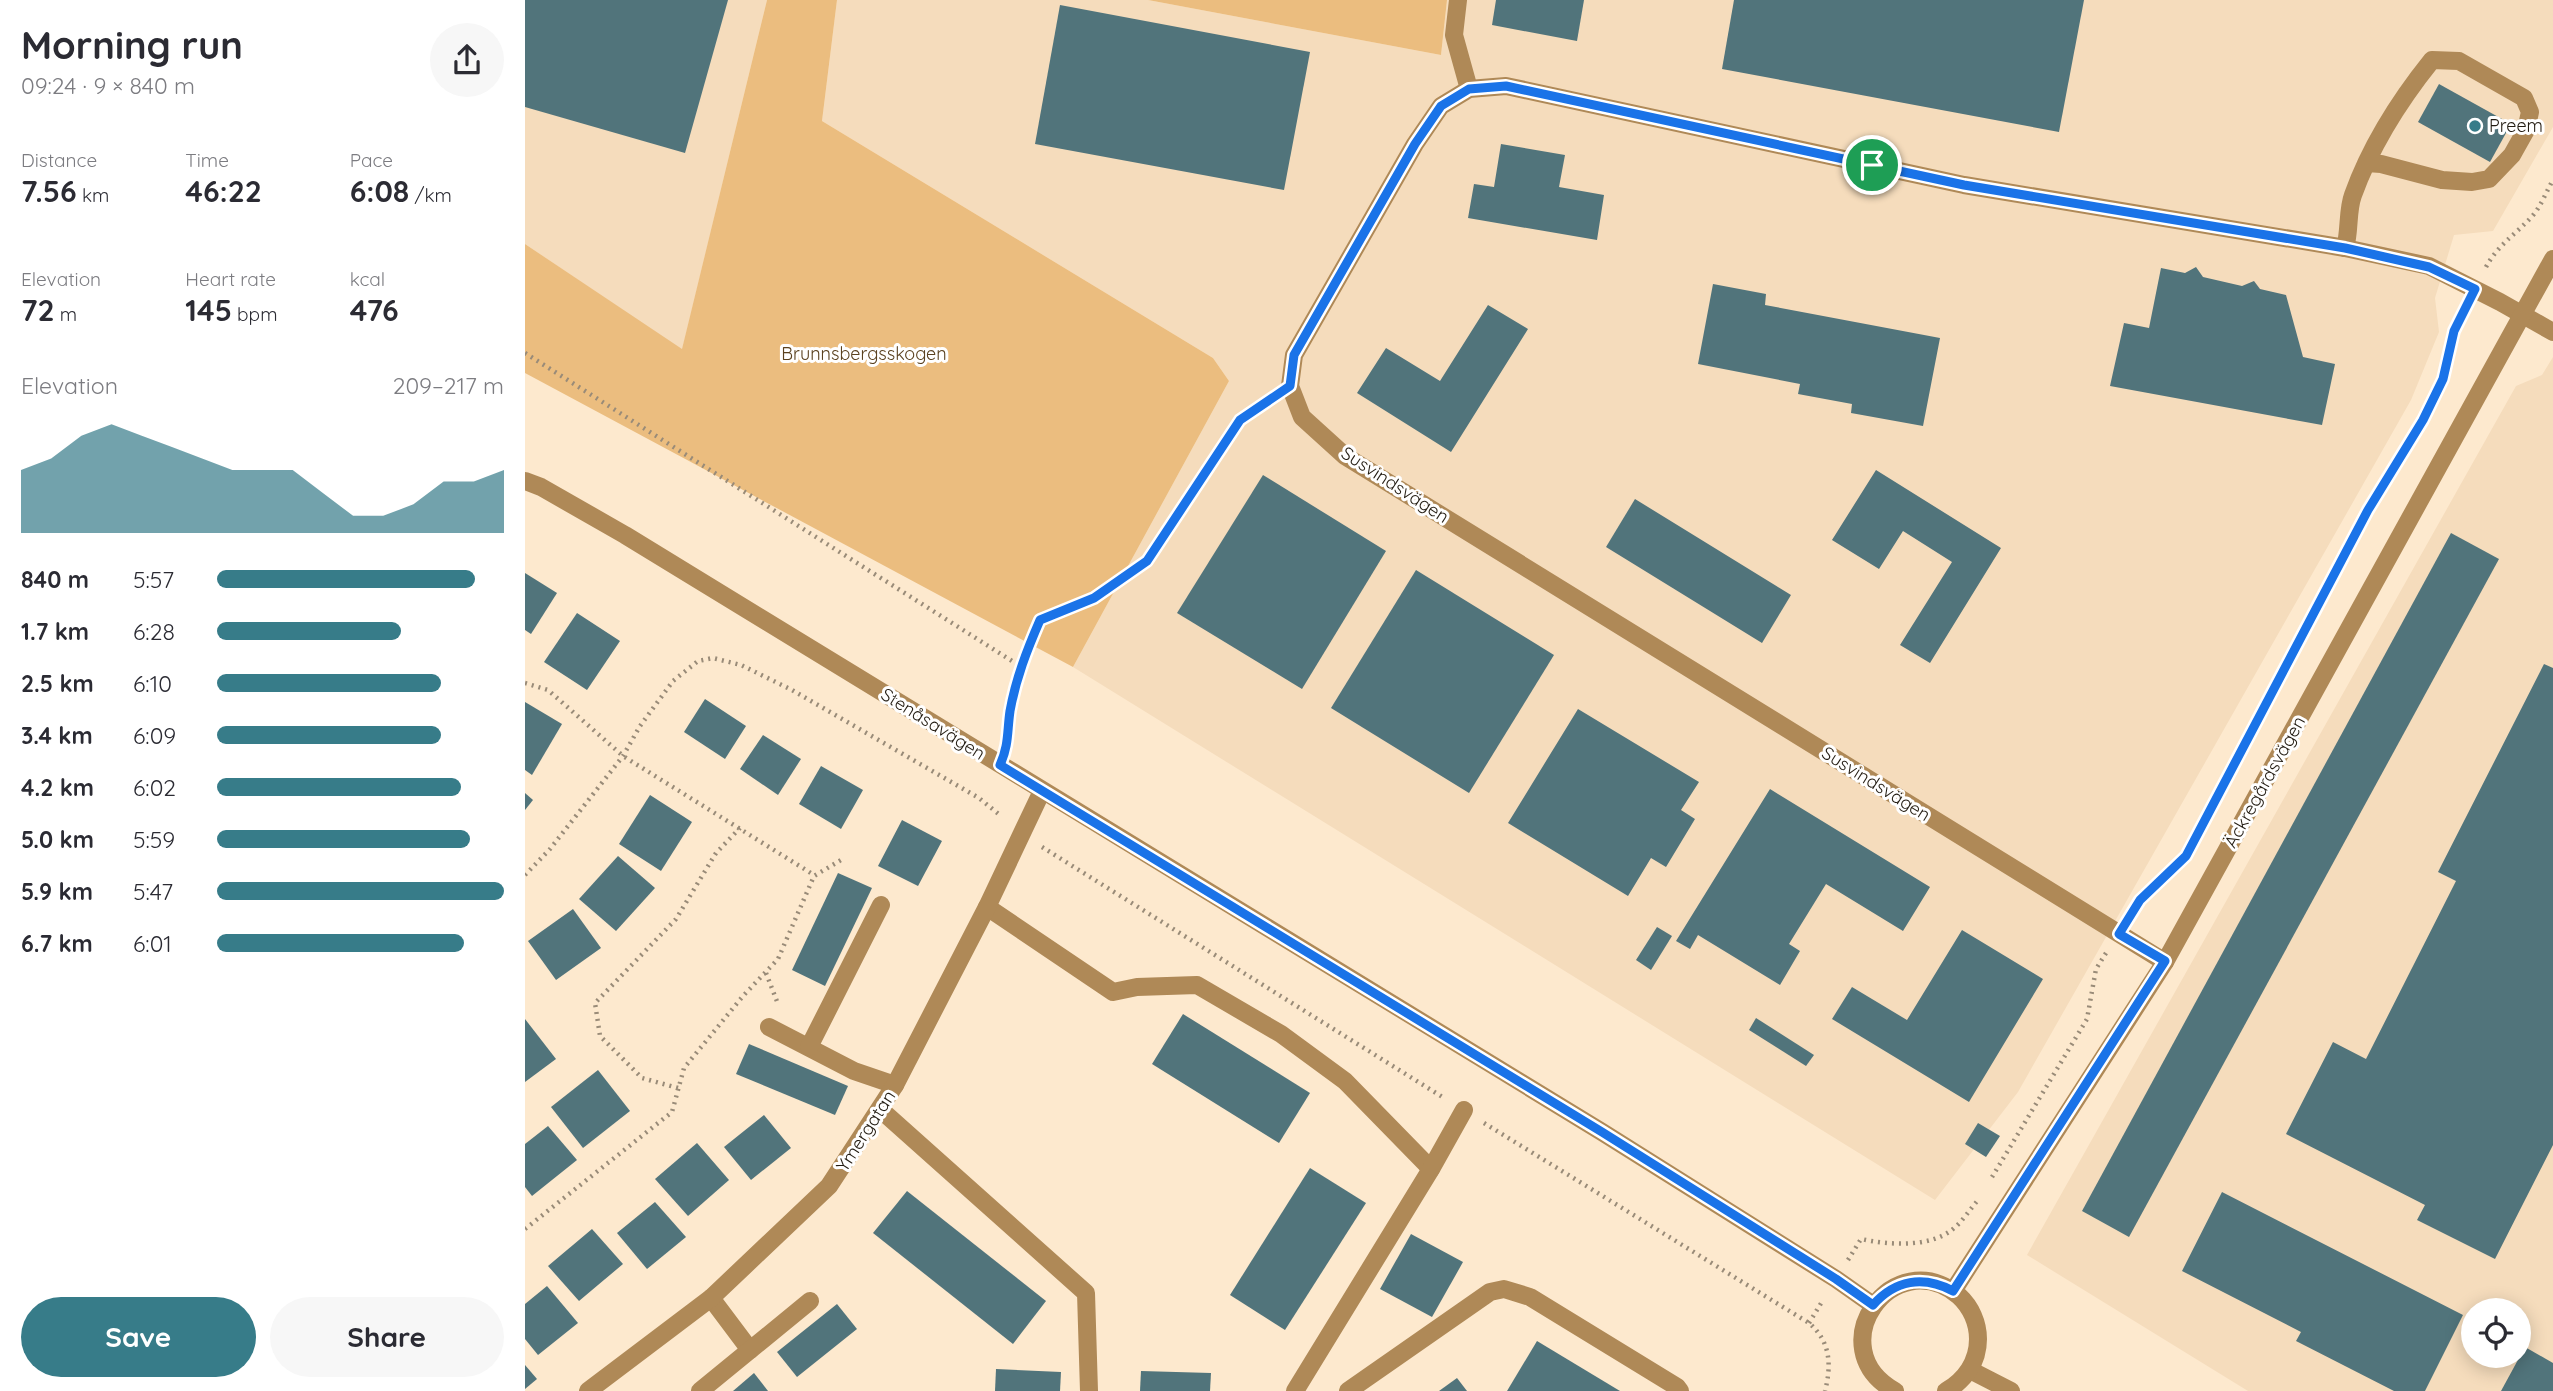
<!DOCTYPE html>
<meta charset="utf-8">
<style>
body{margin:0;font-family:Quicksand,sans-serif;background:#f7f7f7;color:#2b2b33;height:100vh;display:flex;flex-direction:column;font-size:26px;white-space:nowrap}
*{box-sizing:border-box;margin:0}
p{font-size:23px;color:#7c7c81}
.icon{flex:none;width:38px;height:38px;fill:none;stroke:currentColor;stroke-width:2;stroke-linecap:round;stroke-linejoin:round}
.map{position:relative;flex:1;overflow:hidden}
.details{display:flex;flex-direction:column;background:#fff;width:525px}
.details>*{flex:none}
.fabs{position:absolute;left:1936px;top:1298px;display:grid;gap:14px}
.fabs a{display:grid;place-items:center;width:70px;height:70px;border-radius:50%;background:#fff;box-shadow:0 4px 18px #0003;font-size:35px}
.pin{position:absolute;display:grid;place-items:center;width:60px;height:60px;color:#fff;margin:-30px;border:4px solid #fff;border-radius:50%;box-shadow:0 2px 7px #0007}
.round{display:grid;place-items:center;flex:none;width:74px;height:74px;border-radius:37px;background:#f7f7f7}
.summary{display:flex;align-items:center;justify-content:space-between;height:119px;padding:0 21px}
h1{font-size:38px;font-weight:700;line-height:52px}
.metrics{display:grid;grid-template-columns:repeat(3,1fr);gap:10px;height:119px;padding:7px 21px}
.metrics div{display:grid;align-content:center}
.metrics b{font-size:30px;font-weight:700}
.metrics small{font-size:19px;font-weight:400}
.metrics p{font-size:19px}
.chart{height:196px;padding:14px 21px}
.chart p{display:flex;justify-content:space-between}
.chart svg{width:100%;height:126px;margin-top:7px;fill:#377c89;opacity:.7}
.button{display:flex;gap:14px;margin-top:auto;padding:14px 21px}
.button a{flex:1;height:80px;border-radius:42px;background:#377c89;color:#fff;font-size:28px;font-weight:700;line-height:80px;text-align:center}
.button a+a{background:#f7f7f7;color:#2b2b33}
ul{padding:0 21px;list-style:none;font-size:23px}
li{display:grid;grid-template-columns:112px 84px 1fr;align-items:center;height:52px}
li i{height:18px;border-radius:9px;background:#377c89}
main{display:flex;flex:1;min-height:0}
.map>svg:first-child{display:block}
</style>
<main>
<section class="details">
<div class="summary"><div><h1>Morning run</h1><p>09:24 · 9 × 840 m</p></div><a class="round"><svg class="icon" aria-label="share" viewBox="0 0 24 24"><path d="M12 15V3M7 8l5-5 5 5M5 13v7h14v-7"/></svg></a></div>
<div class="metrics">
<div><p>Distance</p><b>7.56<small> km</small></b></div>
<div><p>Time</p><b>46:22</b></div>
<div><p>Pace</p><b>6:08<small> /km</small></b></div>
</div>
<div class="metrics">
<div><p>Elevation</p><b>72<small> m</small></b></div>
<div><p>Heart rate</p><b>145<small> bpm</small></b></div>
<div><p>kcal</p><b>476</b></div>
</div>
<div class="chart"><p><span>Elevation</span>209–217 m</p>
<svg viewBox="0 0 160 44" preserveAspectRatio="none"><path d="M0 44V22L10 18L20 10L30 6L40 10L50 14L60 18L70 22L80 22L90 22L100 30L110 38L120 38L130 34L140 26L150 26L160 22V44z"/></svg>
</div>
<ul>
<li><b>840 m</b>5:57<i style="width:90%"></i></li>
<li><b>1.7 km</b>6:28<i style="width:64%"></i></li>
<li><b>2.5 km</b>6:10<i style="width:78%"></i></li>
<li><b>3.4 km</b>6:09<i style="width:78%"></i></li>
<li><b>4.2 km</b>6:02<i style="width:85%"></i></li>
<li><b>5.0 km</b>5:59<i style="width:88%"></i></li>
<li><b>5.9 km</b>5:47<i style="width:100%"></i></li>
<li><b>6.7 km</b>6:01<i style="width:86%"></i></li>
</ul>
<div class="button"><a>Save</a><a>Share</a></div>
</section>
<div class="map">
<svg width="2028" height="1391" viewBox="0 0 2028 1391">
<rect width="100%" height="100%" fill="#fde9ce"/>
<g fill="#f5dcbc" fill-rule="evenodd">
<polygon points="0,0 242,0 157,350 0,244"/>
<polygon points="312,0 623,0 916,55 922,0 2028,0 2028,127 1968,231 1929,235 1910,298 1914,332 1886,400 1493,1092 1410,1200 548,667 704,381 688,358 297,121"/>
<path d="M2028,357V1391H1723L1502,1255L1991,386L2017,375ZM1948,1311H1993V1356H1948Z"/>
</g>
<g fill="#ebbd7f">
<polygon points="242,0 312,0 297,121 688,358 704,381 548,667 0,373 0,244 157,349"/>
<polygon points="623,0 922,0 916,55"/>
</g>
<g fill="#51747b">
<polygon points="0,0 203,0 160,153 0,107"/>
<polygon points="971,0 1059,0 1052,41 967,25"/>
<polygon points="1209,0 1559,0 1534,132 1197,69"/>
<polygon points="535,5 785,52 759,190 510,144"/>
<polygon points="1914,84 1986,124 1965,162 1893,122"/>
<polygon points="976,144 1040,155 1034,187 1079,195 1072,240 943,218 949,184 969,187"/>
<polygon points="1671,267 1678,277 1717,286 1729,281 1735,289 1761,295 1778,357 1810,364 1797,425 1585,386 1599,323 1624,328 1636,268 1660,273"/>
<polygon points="1188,284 1241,294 1240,305 1415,338 1398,426 1326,413 1327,404 1273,394 1275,384 1173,364"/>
<polygon points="963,305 1003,329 926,452 832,393 861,348 915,381"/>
<polygon points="1351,470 1476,548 1405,663 1375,645 1427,562 1378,531 1354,569 1307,540"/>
<polygon points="738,475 861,551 777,689 652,613"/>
<polygon points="1110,499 1266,595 1237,643 1081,547"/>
<polygon points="1926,533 1974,559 1604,1237 1557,1211"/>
<polygon points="891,570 1029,655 944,793 806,708"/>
<polygon points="0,573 32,593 6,634 0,630"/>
<polygon points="52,613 95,641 62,690 19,662"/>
<polygon points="2019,664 2028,668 2028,1145 1970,1259 1892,1220 1900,1205 1761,1134 1808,1042 1841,1059 1931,881 1913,872"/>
<polygon points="180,699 221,726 200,759 159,732"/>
<polygon points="0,702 37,724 7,775 0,770"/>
<polygon points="1053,709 1174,782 1156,810 1170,819 1141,867 1126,858 1103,896 983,823"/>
<polygon points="238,735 276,759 253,795 215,769"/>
<polygon points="296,766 338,790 316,829 274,804"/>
<polygon points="1245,789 1405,887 1378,931 1301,884 1264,944 1275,951 1255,985 1173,935 1165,949 1151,941"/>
<polygon points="0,793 8,800 0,810"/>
<polygon points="125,795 167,822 136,871 94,844"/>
<polygon points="377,820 417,841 393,886 353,866"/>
<polygon points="93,856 130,888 91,931 54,899"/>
<polygon points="313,873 347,888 300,986 267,970"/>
<polygon points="48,909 76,948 31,980 3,941"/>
<polygon points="1132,927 1147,936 1126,970 1111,960"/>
<polygon points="1437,930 1518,979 1444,1102 1307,1019 1327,987 1382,1020"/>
<polygon points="658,1014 785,1093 754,1143 627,1064"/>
<polygon points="1231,1018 1289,1055 1281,1066 1224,1030"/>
<polygon points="0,1019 31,1059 0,1082"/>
<polygon points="224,1044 323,1086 310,1115 211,1074"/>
<polygon points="73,1070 105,1111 58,1148 26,1107"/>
<polygon points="239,1115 266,1148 226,1180 199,1147"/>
<polygon points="1453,1123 1475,1136 1461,1157 1440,1144"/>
<polygon points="23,1126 52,1160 7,1196 0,1187 0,1144"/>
<polygon points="172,1143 204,1180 163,1216 130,1179"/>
<polygon points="785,1168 841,1203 760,1330 705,1295"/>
<polygon points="382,1191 521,1301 488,1344 348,1233"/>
<polygon points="1697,1192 1938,1315 1900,1391 1869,1391 1771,1341 1776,1332 1657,1271"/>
<polygon points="130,1202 161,1237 122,1269 92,1233"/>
<polygon points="67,1229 98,1264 54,1301 23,1266"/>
<polygon points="886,1234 938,1262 907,1317 855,1289"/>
<polygon points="22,1286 53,1323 13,1355 0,1339 0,1304"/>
<polygon points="312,1304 332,1329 272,1377 252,1352"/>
<polygon points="1012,1341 1095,1391 982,1391"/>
<polygon points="2000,1347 2028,1363 2028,1391 1976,1391"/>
<polygon points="0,1365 12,1379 0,1389"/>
<polygon points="471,1369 536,1372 535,1391 470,1391"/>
<polygon points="616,1371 686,1373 685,1391 615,1391"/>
<polygon points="229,1373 243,1391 208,1391"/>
<polygon points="932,1378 942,1391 914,1391"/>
</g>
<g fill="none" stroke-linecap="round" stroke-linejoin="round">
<g stroke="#998b78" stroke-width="4.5" stroke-dasharray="2 5" stroke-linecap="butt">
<path d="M1961,267C1974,243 1993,233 2009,214C2017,204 2022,190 2028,180"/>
<polyline points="0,353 495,666"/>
<polyline points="0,683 23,690 98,756 289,875"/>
<path d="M483,741C486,693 496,664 515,620L569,598L622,561L715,420L744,400"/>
<polyline points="517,847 919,1098"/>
<polyline points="0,875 25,849 98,756 115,726 148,681 173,661 188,658 216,665 267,690 454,798 476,816"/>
<polyline points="1606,913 1615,900 1661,856 1843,510 1898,420 1918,379 1929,331 1940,310"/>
<polyline points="241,973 253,1004"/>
<polyline points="153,1088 117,1078 75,1036 70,1003 151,919 191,853 215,828"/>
<path d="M959,1123L1284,1323C1305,1341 1307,1364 1300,1391"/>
<polyline points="1467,1177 1562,1019 1571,969 1581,953"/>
<polyline points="0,1229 147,1112 159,1068 218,996 253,959 289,876 316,860"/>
<path d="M1323,1260L1336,1239C1363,1245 1405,1248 1428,1229C1438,1221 1445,1209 1454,1199"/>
<polyline points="1284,1323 1298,1300"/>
</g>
<g stroke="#af8957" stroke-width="18">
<path d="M1820,248C1825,231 1822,211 1828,195C1846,145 1874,101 1907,60L1934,61L1999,98L2005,112L2001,130L1987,155L1964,179L1947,182L1917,180L1856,164L1842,163"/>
<polyline points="462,907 588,992 612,987 672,985 756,1034 820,1081 906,1169"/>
<polyline points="244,1027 329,1071 370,1085"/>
<polyline points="284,1047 356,905"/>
<polyline points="356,1110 561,1293 564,1391"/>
<polyline points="186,1298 225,1350"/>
<polyline points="175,1391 285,1301"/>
<polyline points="770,1391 906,1169 939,1110"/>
<polyline points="823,1391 965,1292 979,1289 1005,1297 1152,1387 1155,1391"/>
</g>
<g stroke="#af8957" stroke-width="18">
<polyline points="933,0 929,35 944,89"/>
<polyline points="0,481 16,487 100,535 1077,1132 1311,1279 1348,1305"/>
<polyline points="1640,962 820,456 777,417 765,386 769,355 890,144 916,106 944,89 981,86 1439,185 1820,248 1904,266 1975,302 2028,332"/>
<polyline points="1445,1370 1486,1391"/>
<polyline points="63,1391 186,1298 304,1186 370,1085 462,907 517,791"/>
</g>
<g stroke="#af8957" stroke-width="18">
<polyline points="1428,1291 1640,962 2028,259"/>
<path d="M1370,1391C1293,1348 1368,1241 1434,1296C1446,1307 1453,1323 1453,1339C1453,1362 1440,1380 1421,1391"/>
</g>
</g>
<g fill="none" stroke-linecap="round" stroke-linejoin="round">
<g stroke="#fff" stroke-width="14">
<path id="route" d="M981,86L1439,185L1820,248L1904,267L1950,289L1929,331L1918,379L1898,420L1843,510L1661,856L1615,900L1594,934L1640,961L1428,1291C1398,1275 1370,1280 1348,1305L1311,1279L1077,1132L475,765C484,745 482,732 485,711C491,678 502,650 515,620L569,598L622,561L715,420L765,386L769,355L890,144L916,106L944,89Z"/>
</g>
<use href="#route" stroke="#1a73e8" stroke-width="9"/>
</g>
<circle fill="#377c89" stroke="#fff" stroke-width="2.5" cx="1950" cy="126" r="7"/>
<g text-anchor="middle" stroke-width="6" stroke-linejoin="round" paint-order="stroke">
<g font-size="18" fill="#221b11" stroke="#fff" text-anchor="start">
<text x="1964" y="132">Preem</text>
</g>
<g font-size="18" fill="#5a411f" stroke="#fff">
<text x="339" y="360">Brunnsbergsskogen</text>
</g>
<g font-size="18" fill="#221b11" stroke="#fff">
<text transform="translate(870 485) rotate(33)" y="6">Susvindsvägen</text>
<text transform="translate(408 724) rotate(32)" y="6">Stenåsavägen</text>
<text transform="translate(1740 782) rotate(-61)" y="6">Äckregårdsvägen</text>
<text transform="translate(1351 784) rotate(32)" y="6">Susvindsvägen</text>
<text transform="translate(341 1131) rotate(-57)" y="6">Ymergatan</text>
</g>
</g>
</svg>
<div class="fabs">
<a><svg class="icon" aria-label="locate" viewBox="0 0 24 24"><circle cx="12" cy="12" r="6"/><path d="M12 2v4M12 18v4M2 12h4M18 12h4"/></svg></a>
</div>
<div class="pin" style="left:1347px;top:165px;background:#1e9e55"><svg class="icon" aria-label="arrive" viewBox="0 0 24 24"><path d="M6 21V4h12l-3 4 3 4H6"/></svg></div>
</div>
</main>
